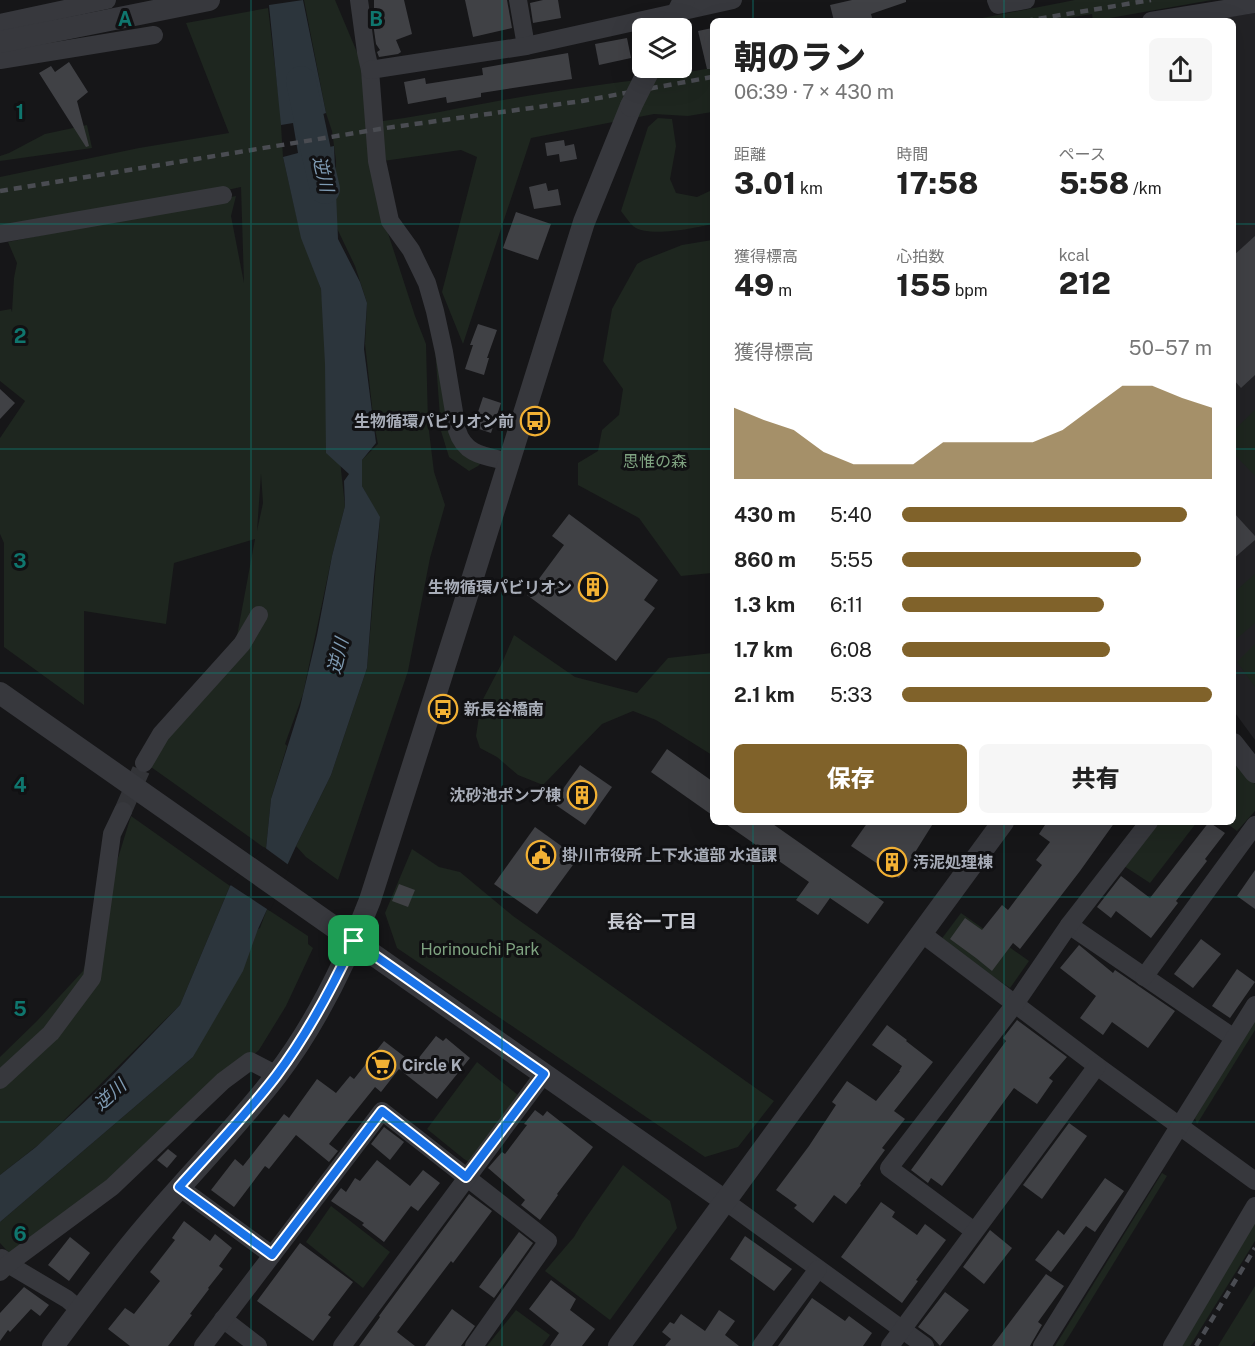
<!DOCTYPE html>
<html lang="ja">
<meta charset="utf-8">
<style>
body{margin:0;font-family:"Public Sans","Noto Sans JP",sans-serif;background:#f6f6f6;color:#222;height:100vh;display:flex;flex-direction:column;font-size:22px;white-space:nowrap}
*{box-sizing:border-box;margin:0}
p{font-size:20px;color:#767676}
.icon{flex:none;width:33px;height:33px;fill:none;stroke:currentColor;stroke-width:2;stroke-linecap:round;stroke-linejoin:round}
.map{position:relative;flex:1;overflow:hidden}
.panel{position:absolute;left:710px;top:18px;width:526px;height:807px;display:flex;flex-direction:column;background:#fff;border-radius:9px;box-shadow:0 6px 24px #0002}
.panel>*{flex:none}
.fabs{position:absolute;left:632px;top:18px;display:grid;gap:12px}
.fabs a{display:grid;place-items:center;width:60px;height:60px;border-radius:9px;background:#fff;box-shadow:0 6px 24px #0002;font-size:30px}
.pin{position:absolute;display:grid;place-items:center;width:51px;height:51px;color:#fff;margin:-26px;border-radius:12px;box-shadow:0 3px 9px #0006}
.round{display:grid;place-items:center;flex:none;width:63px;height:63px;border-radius:9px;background:#f6f6f6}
.overview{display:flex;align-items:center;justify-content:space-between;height:102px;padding:0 24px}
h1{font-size:33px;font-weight:800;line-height:45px}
.stats{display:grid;grid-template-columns:repeat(3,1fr);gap:9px;height:102px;padding:6px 24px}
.stats div{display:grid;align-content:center}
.stats b{font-size:30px;font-weight:800}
.stats small{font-size:16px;font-weight:400}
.stats p{font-size:16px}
.chart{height:168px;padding:12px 24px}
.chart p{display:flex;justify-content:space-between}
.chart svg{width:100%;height:108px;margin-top:6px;fill:#80622a;opacity:.7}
.button{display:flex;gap:12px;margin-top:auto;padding:12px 24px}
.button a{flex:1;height:69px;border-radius:9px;background:#80622a;color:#fff;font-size:24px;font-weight:800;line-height:69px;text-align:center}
.button a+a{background:#f6f6f6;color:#222}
ul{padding:0 24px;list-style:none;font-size:20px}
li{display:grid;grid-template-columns:96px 72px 1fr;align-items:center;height:45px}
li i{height:15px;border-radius:8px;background:#80622a}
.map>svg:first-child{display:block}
</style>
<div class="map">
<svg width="1255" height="1346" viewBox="0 0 1255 1346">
<rect width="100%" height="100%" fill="#161618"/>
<polygon fill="#222225" points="1255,13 1255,740 1233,710 1233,21 1200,21"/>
<g fill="#1e261f" fill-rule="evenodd">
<path d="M304,0H335L359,57L369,123C428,116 486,102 545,93C601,84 657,78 712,68V112L688,116L654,114L531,138L463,344L442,292L477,157L461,150L383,161L387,230L415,316L426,344L428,423L434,472L445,505L430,558L408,671L338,880L306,857L296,846L331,775L367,668L380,519L362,486V460L378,444L374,424L365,344L367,303L355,266L333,220L336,161L332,131L326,113Z"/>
<polygon points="1075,0 1212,0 1093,21 1092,14 1049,21 967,21"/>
<path d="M268,8L282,124L281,125L283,157L299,227L321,289L345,506L332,556L303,694L285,744L287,746L271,799L266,849L151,767L174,711L237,636L255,539L174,563L166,624L84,611V705L4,647V543L0,534V438L25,401L0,381V311L11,309L12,312L14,278L17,263L8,242L236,196L231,216L244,283L241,187L177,201L0,231V177L139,148L229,133L186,23ZM261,474L263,503L257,531Z"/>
<path d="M658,118L672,119L676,146L670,179L676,193L697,197L712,190V224C696,228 647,238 633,226C629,222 625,216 621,211L648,127Z"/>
<polygon points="87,125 92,148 0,161 0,156 9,153 45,134"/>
<polygon points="712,240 712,573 681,576 639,518 578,485 578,463 598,451 602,430 619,415 623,389 603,361 612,309 637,264 644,260 682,245"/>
<polygon points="434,334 449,420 483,461 478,466 469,471 449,457 441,431"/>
<polygon points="1255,410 1255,476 1233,453 1233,431"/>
<polygon points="1255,574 1255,623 1234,641 1233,640 1233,593"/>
<polygon points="514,635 575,677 637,693 668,658 712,653 712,755 656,720 633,711 602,724 543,785 518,775 497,757 480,748 476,736 481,703 502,663"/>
<polygon points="1255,644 1255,687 1237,662"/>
<polygon points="1233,754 1255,784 1255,811 1237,831 1225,822 1233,822"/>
<polygon points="131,816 230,886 180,1005 42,1142 0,1175 0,1057 37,1021 83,971"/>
<polygon points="1157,822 1197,822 1150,883 1124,866"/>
<polygon points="412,849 439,867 460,872 513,916 774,1101 738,1147 705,1157 397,948 385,913"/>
<polygon points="267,909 308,936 308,944 313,948 286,1006 259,1050 110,1183 12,1256 0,1243 0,1222 193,1057 258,929 260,928"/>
<polygon points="961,913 1029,961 1010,988 940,941"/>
<polygon points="1255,1019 1255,1030 1197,1124 1195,1118"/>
<polygon points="477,1062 518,1095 469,1162 464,1159 427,1129"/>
<polygon points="623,1165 670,1201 677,1228 610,1320 545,1271 574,1237 583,1222"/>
<polygon points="1162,1173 1167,1176 1063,1346 1055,1346"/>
<polygon points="331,1206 390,1252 363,1288 306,1242"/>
<polygon points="1255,1213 1255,1241 1190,1346 1176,1346"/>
<polygon points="1255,1286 1255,1341 1251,1346 1218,1346"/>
<polygon points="516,1310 550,1335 542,1346 487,1346"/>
</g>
<polygon fill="#2c353c" points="303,0 326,113 306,120 310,151 334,146 338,239 360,282 367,303 364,349 376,443 362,460 362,486 380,517 374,577 367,668 331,775 296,846 258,929 243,971 193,1057 0,1222 0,1175 36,1147 105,1083 180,1005 230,886 266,849 271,799 300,707 317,635 332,556 345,506 344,481 349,474 326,453 325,364 321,289 301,238 283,157 298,153 293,123 281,125 269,5"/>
<polygon fill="#161618" points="264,847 290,866 270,911 229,884"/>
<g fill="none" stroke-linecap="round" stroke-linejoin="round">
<polyline stroke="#2c353c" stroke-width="30" points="301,81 316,151 325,189"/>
</g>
<g fill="#404145">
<polygon points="374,0 404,0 412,34 396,40 401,52 398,54 379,57 377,52 380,50 376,44 374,30"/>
<polygon points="465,0 507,0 512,28 473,37"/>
<polygon points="543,0 558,0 561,18 533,23 530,3"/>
<polygon points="852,0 906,0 906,2 871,14 873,21 834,21 830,5"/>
<polygon points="712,28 712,69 707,69 698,31"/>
<polygon points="627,38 631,58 599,65 595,44"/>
<polygon points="568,53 572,79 481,93 481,97 447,103 446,97 408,104 404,82 425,78 426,84 483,75 482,68"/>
<polygon points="69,62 88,92 77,101 89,146 86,147 39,73 51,66 55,72"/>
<polygon points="564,140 565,146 574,144 577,159 560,162 559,154 547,156 545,143"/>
<polygon points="546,183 548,191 558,189 561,205 534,209 529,187"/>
<polygon points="516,212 551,224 538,260 503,248"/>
<polygon points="1255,236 1255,375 1241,388 1233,379 1233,256"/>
<polygon points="478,324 497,330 487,358 489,358 484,375 465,369 473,345 470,345"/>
<polygon points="0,389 15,403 0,419"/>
<polygon points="483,397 501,403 491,433 473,427"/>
<polygon points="1233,512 1255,536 1255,540 1233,559"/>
<polygon points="569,514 658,580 644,600 655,608 616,661 527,595 564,545 552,536"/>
<polygon points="667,749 712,781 712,815 651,772"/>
<polygon points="580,765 612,787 585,825 553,803"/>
<polygon points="723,822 770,822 884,902 868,924 830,898 818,915 796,900 809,882"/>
<polygon points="868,822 934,822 899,878 851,846"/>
<polygon points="1047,822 1115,822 1080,871 1020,949 1013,943 992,971 976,958 950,939 965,918 982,930 1002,905 1008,910 1042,865 1036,860 1050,842 1039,834"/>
<polygon points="1209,822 1225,833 1205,859 1207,861 1176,901 1178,903 1151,938 1116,911 1111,918 1097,907 1121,876 1150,898"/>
<polygon points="535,827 578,858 537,914 494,884"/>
<polygon points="1255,870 1255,909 1237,896"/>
<polygon points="399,884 415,890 408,907 392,901"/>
<polygon points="1201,939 1221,954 1193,988 1174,974"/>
<polygon points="1079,945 1113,973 1115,970 1175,1011 1148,1048 1112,1022 1103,1035 1080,1018 1096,996 1060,968"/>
<polygon points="1237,969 1255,982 1230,1018 1212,1006"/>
<polygon points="1017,1020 1067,1057 1049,1078 1053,1081 1037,1104 1014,1088 942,1186 931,1178 928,1183 911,1170 1006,1041 1003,1038"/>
<polygon points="887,1025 907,1040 906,1041 933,1062 894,1111 905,1119 882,1148 885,1150 860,1184 861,1185 846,1204 834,1195 813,1223 794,1208 797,1205 776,1190 809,1146 836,1105 832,1102 847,1081 876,1101 900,1071 899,1071 902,1066 872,1045"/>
<polygon points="436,1036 443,1041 446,1038 470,1058 437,1099 399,1069 381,1092 375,1087 329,1144 338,1151 329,1162 296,1135 269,1169 265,1166 234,1207 211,1190 235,1159 243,1166 284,1114 289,1118 317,1079 336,1093 350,1076 354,1079 384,1041 414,1064"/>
<polygon points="535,1110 543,1116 547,1111 593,1147 557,1194 558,1195 540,1220 521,1205 525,1200 488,1168 502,1152 505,1154 527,1125 524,1124"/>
<polygon points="1069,1123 1087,1136 1042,1199 1023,1185"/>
<polygon points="384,1127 404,1142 390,1160 371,1144"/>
<polygon points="168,1149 177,1156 167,1168 157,1160"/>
<polygon points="377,1160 410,1186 423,1170 440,1183 418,1211 411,1206 384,1242 362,1225 364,1223 331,1201 341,1188 346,1192 355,1178 360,1181"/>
<polygon points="1105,1178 1124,1191 1095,1232 1086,1226 1051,1272 1035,1260 1058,1230 1064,1235"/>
<polygon points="469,1194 492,1211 453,1263 451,1261 397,1332 415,1346 359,1346 380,1317 379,1316"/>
<polygon points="881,1202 895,1212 892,1217 917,1235 925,1224 946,1240 916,1280 918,1281 902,1303 841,1257"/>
<polygon points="184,1221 210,1241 215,1234 232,1248 219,1266 223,1269 208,1288 209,1289 190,1314 192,1315 168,1346 130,1346 108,1329 125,1308 134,1314 160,1281 150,1272 175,1240 172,1238"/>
<polygon points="990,1230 1012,1248 984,1284 963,1267"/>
<polygon points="519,1232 533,1243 494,1298 479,1287"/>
<polygon points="745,1236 792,1269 774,1291 730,1259"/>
<polygon points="70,1237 90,1253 69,1281 48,1265"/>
<polygon points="300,1243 353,1282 328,1315 331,1317 313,1341 257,1301"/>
<polygon points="1046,1274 1064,1286 1038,1322 1042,1325 1031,1344 1030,1346 992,1346"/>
<polygon points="551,1280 576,1299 570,1310 595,1329 582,1346 550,1346 559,1333 529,1309"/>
<polygon points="24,1287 49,1305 40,1316 31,1309 10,1332 8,1330 0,1341 0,1313"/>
<polygon points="945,1292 969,1310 940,1346 932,1337 918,1327"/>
<polygon points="812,1298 845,1321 849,1316 872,1333 863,1346 778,1346"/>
<polygon points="452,1309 475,1326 464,1342 461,1346 425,1346"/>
<polygon points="719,1310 735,1321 725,1335 739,1346 665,1346 671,1339 662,1332 670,1322 674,1324 681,1314 705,1331"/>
</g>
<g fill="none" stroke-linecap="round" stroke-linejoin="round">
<polyline stroke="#333438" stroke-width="18" stroke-dasharray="18 9" stroke-linecap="butt" points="123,811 144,763"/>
<g stroke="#37383d" stroke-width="18">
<path d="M359,0L366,52L370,70L377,161L390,221L411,250L427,283L435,311L444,352L457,430C465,456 486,456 510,462"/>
<polyline points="518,0 526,46"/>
<polyline points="996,0 998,5 1026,0"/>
<polyline points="1151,21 1255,4"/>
<polyline points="0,23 107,0"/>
<polyline points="0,60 154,35"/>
<polyline points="370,70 526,46 733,0"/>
<polyline points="0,234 223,195"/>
<polyline points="144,763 161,734 242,644 259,615"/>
<polyline points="1069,925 1234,1038"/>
<polyline points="921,933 1097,1066 1255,1181"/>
<polyline points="1144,977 1255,825"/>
<polyline points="0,1080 51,1033 92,978 112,834 123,811"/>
<polyline points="179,1187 272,1255"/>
<polyline points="725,1201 925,1346"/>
<polyline points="974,1231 889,1168 1015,1004 1069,925 1149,822"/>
<polyline points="2,1258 8,1264 67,1299 80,1310"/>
<polyline points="0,1272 8,1264 112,1187 223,1081 250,1061 277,1075"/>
<polyline points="223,1319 258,1346"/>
<polyline points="203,1346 382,1111 548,1241 474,1346"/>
<polyline points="342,1346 544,1074"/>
<polyline points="761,1346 818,1269"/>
<polyline points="890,1346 1097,1066"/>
<polyline points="1042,1346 1255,1005"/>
<polyline points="1172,1346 1255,1206"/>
</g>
<g stroke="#37383d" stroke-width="22">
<polyline points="0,42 209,0"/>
<polyline points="0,693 725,1201"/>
<polyline points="1233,744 1255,772"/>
<path d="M53,1346C80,1310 107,1273 136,1238C181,1183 232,1133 276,1076C316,1024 346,962 370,900L472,580L584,222L631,106"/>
<polyline points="619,1346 1003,822"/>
</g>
<g stroke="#4a4c52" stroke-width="4.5" stroke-dasharray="8 6" stroke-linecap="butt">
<polyline points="1025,21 1151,0"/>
<polyline points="0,191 386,128 582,101 712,77"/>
<polyline points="1196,1346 1255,1248"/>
</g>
<g stroke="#37383d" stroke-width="22">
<polyline points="670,28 684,0"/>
<polyline points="631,106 650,68"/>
</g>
</g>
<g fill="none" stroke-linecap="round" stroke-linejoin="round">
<g stroke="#fff" stroke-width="12">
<path id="route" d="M354,941L544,1074L466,1177L382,1111L272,1255L179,1187C212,1150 246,1115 276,1076C307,1035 332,988 354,941Z"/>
</g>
<use href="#route" stroke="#1a73e8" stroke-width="8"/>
</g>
<path fill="none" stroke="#0f766e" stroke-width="1.5" stroke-opacity="0.55" d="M251,0V1346M502,0V1346M753,0V21M1004,0V21M0,224H712M1233,224H1255M0,449H712M1233,449H1255M0,673H712M1233,673H1255M753,822V1346M1004,822V1346M0,897H1255M0,1122H1255"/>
<defs>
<g id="bus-ring" transform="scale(1.5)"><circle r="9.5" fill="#111113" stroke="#f2b134" stroke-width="1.5"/><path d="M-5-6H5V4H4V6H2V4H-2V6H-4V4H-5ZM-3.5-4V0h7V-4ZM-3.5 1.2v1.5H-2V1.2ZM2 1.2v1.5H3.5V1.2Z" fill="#f2b134"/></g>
<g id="building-ring" transform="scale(1.5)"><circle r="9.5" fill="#111113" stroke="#f2b134" stroke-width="1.5"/><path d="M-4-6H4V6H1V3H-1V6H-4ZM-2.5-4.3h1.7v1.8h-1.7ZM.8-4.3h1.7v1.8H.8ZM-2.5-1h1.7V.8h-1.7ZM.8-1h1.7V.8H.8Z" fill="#f2b134"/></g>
<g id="civic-ring" transform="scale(1.5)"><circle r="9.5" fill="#111113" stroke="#f2b134" stroke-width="1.5"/><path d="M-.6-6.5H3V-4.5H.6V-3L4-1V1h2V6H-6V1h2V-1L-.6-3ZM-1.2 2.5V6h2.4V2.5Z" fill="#f2b134"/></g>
<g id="supermarket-ring" transform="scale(1.5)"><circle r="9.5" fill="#111113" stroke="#f2b134" stroke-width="1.5"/><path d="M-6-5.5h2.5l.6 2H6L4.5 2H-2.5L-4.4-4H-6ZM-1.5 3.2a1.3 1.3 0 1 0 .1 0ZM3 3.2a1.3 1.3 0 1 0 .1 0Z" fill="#f2b134"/></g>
</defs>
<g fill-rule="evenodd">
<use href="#bus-ring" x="535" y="421"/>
<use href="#building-ring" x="593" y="587"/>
<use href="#bus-ring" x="443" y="709"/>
<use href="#building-ring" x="582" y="795"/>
<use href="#civic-ring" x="541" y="855"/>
<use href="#building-ring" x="892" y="862"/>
<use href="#supermarket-ring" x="381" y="1065"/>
</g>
<g text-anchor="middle" stroke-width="6" stroke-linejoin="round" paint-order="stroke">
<g font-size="16" font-weight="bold" fill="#a8adb8" stroke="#111113" text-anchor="start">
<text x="514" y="427" text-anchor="end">生物循環パビリオン前</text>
<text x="572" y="593" text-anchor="end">生物循環パビリオン</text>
<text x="464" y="715">新長谷橋南</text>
<text x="561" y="801" text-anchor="end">沈砂池ポンプ棟</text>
<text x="562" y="861">掛川市役所 上下水道部 水道課</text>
<text x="913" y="868">汚泥処理棟</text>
<text x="402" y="1071">Circle K</text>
</g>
<g font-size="16" fill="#7fa381" stroke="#111113">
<text x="655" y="467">思惟の森</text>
<text x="480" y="955">Horinouchi Park</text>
</g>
<g font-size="18" font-style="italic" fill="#7f9bb3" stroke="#111113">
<text transform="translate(323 174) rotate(77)" y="6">逆川</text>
<text transform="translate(338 656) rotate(-76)" y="6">逆川</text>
<text transform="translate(110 1095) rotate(-42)" y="6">逆川</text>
</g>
<g font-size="18" font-weight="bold" fill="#c9ccd4" stroke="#111113">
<text x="652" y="928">長谷一丁目</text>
</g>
</g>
<g font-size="20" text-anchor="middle" font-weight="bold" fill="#0f766e" stroke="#111113" stroke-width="6" stroke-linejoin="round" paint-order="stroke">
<text x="125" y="26">A</text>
<text x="376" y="26">B</text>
<text x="20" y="119">1</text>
<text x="20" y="343">2</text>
<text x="20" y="568">3</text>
<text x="20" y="792">4</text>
<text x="20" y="1016">5</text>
<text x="20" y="1241">6</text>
</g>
</svg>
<div class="fabs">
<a><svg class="icon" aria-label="layers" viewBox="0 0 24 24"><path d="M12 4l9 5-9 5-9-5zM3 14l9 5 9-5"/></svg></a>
</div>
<div class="pin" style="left:354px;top:941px;background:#1e9e55"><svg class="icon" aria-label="arrive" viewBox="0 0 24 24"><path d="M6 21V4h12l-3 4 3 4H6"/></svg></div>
<section class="panel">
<div class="overview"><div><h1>朝のラン</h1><p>06:39 · 7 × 430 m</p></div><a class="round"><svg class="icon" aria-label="share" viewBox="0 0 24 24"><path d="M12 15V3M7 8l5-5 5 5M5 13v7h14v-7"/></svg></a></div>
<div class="stats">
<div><p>距離</p><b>3.01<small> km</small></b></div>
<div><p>時間</p><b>17:58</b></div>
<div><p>ペース</p><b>5:58<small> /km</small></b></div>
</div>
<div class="stats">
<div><p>獲得標高</p><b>49<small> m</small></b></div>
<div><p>心拍数</p><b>155<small> bpm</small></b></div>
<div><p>kcal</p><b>212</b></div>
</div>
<div class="chart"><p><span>獲得標高</span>50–57 m</p>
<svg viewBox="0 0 160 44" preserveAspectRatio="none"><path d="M0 44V15L10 20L20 24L30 33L40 38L50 38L60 38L70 29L80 29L90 29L100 29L110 24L120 15L130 6L140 6L150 11L160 15V44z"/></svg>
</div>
<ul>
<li><b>430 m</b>5:40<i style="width:92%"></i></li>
<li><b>860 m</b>5:55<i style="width:77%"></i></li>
<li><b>1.3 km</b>6:11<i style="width:65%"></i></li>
<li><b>1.7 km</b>6:08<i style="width:67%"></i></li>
<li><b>2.1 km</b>5:33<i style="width:100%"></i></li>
</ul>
<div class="button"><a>保存</a><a>共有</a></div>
</section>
</div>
